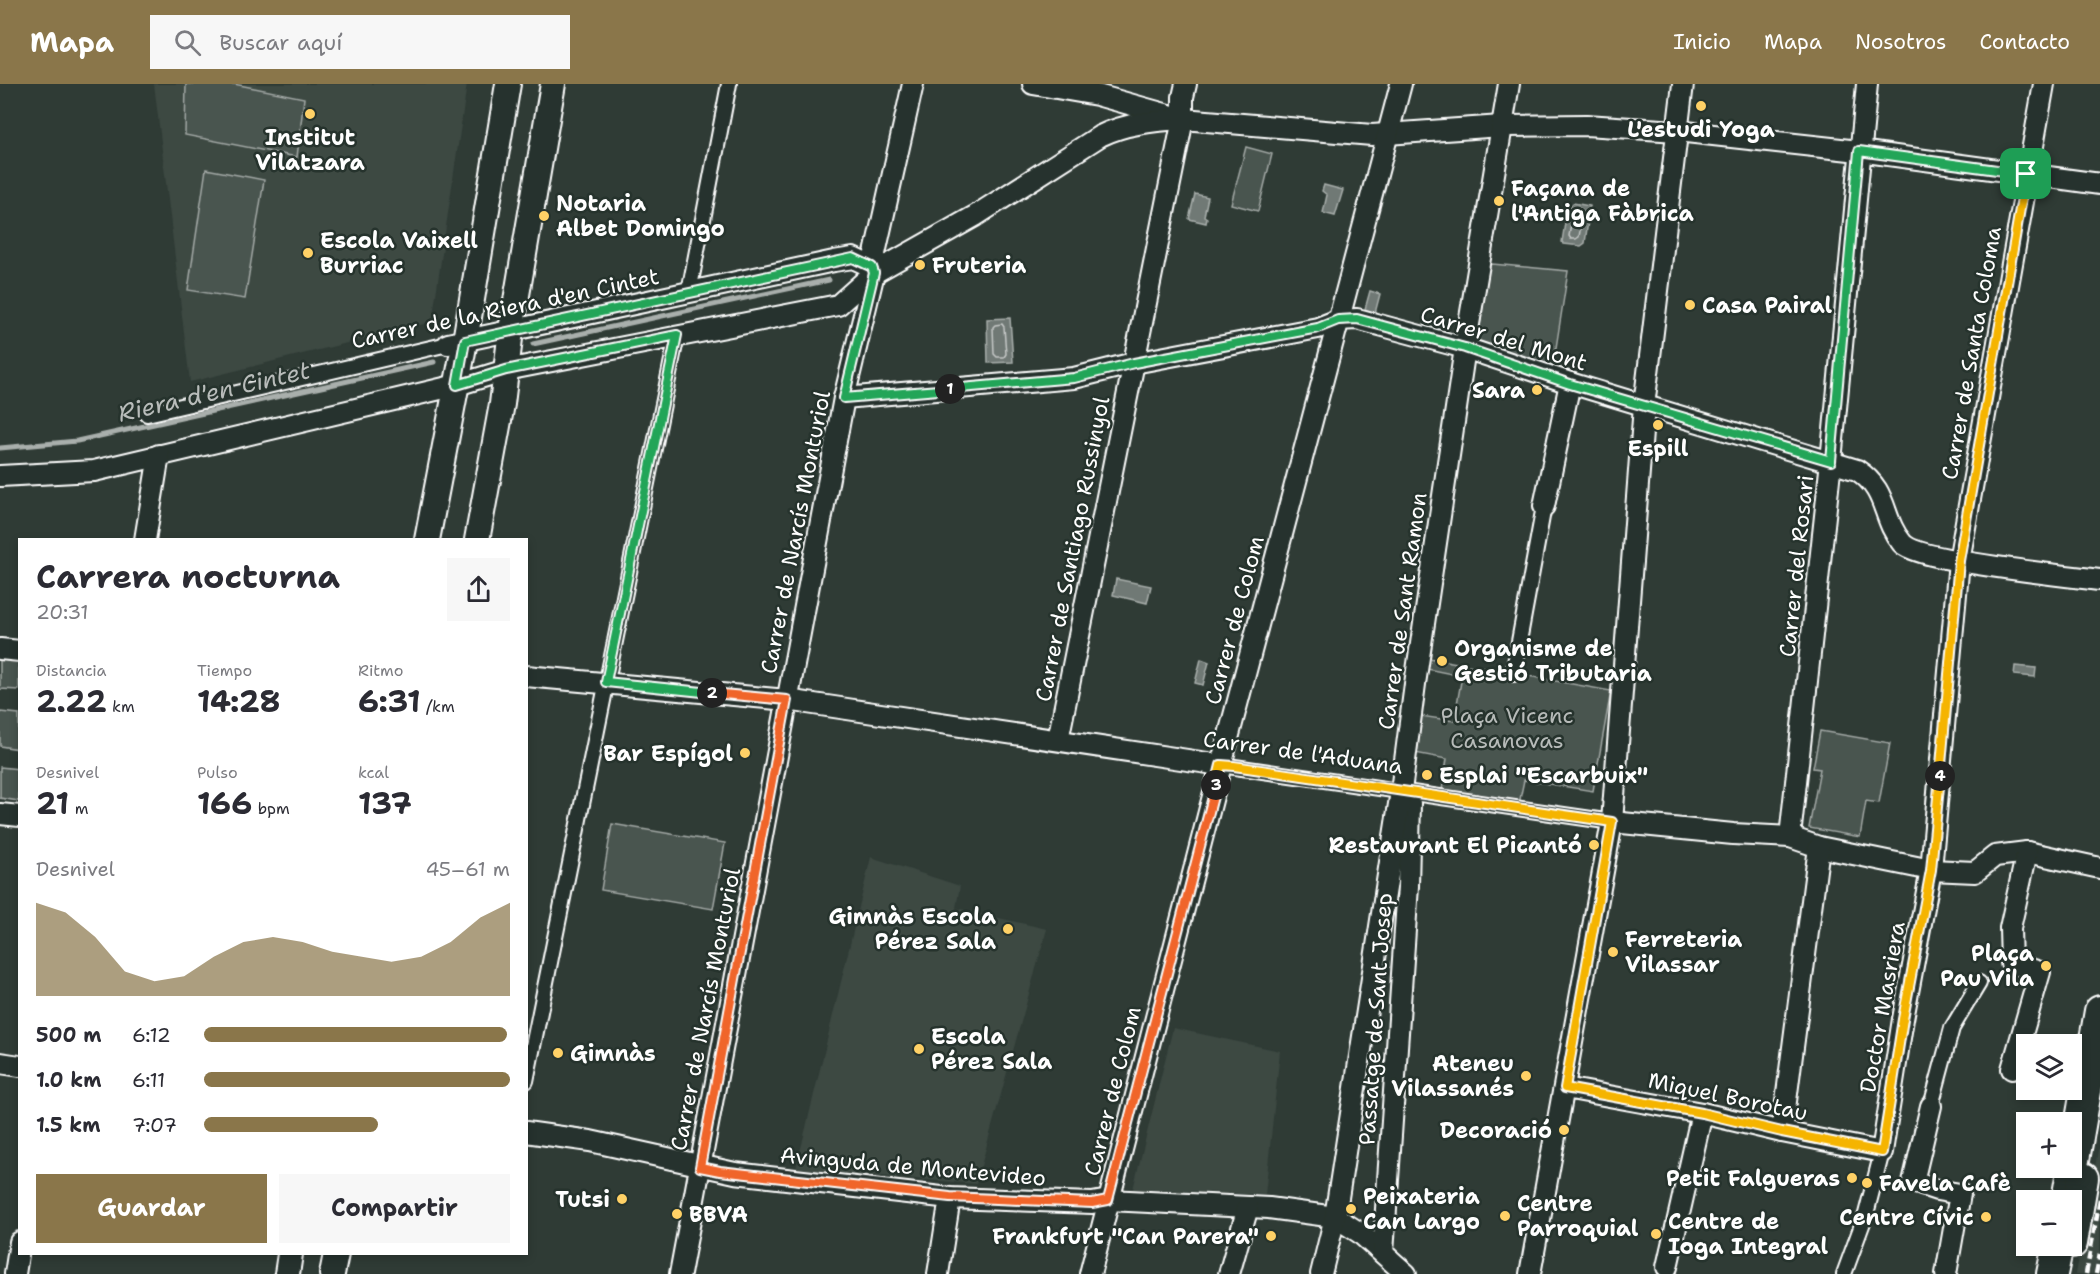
<!DOCTYPE html>
<html lang="es">
<meta charset="utf-8">
<style>
body{margin:0;font-family:"Shantell Sans",sans-serif;background:#f7f7f7;color:#2b2b33;height:100vh;display:flex;flex-direction:column;font-size:22px;white-space:nowrap}
*{box-sizing:border-box;margin:0}
p{font-size:20px;color:#7c7c81}
.icon{flex:none;width:33px;height:33px;fill:none;stroke:currentColor;stroke-width:2;stroke-linecap:round;stroke-linejoin:round}
.map{position:relative;flex:1;overflow:hidden}
.drawer{position:absolute;left:18px;top:454px;width:510px;height:717px;display:flex;flex-direction:column;background:#fff;border-radius:0px;box-shadow:0 3px 9px #0003}
.drawer>*{flex:none}
.buttons{position:absolute;left:2016px;top:950px;display:grid;gap:12px}
.buttons a{display:grid;place-items:center;width:66px;height:66px;border-radius:0px;background:#fff;box-shadow:0 3px 9px #0003;font-size:30px}
.pin{position:absolute;display:grid;place-items:center;width:51px;height:51px;color:#fff;margin:-26px;border-radius:12px;box-shadow:0 3px 9px #0006}
.km{position:absolute;width:30px;height:30px;margin:-15px;border-radius:50%;background:#222;color:#fff;font-size:16px;line-height:30px;text-align:center}
.round{display:grid;place-items:center;flex:none;width:63px;height:63px;border-radius:0px;background:#f7f7f7}
.summary{display:flex;align-items:center;justify-content:space-between;height:102px;padding:0 18px}
h1{font-size:33px;font-weight:700;line-height:45px}
.figures{display:grid;grid-template-columns:repeat(3,1fr);gap:9px;height:102px;padding:6px 18px}
.figures div{display:grid;align-content:center}
.figures b{font-size:30px;font-weight:700}
.figures small{font-size:16px;font-weight:400}
.figures p{font-size:16px}
.chart{height:168px;padding:12px 18px}
.chart p{display:flex;justify-content:space-between}
.chart svg{width:100%;height:108px;margin-top:6px;fill:#8a764a;opacity:.7}
.action{display:flex;gap:12px;margin-top:auto;padding:12px 18px}
.action a{flex:1;height:69px;border-radius:0px;background:#8a764a;color:#fff;font-size:24px;font-weight:700;line-height:69px;text-align:center}
.action a+a{background:#f7f7f7;color:#2b2b33}
ul{padding:0 18px;list-style:none;font-size:20px}
li{display:grid;grid-template-columns:96px 72px 1fr;align-items:center;height:45px}
li i{height:15px;border-radius:8px;background:#8a764a}
header{display:flex;align-items:center;gap:36px;box-sizing:border-box;height:84px;padding:0 30px;background:#8a764a;color:#fff}
header strong{font-size:28px}
nav{display:flex;gap:33px;margin-inline-start:auto;font-size:21px}
.search{width:420px;height:54px;background:#f7f7f7;display:flex;align-items:center;gap:15px;box-sizing:border-box;padding:0 21px;border-radius:0px;color:#7c7c81;font-size:22px}
.map>svg:first-child{display:block}
</style>
<header>
<strong>Mapa</strong>
<div class="search"><svg class="icon" aria-label="search" viewBox="0 0 24 24"><circle cx="10" cy="10" r="6"/><path d="M15 15l6 6"/></svg>Buscar aquí</div>
<nav><a>Inicio</a><a>Mapa</a><a>Nosotros</a><a>Contacto</a></nav>
</header>
<div class="map">
<svg width="2100" height="1190" viewBox="0 0 2100 1190">
<rect width="100%" height="100%" fill="#2f3b35"/>
<filter id="ink" filterUnits="userSpaceOnUse"><feTurbulence type="fractalNoise" baseFrequency=".0167" numOctaves="2"/><feDisplacementMap in="SourceGraphic" scale="12" xChannelSelector="R" yChannelSelector="G"/><feConvolveMatrix kernelMatrix="1 2 1 2 8 2 1 2 1" color-interpolation-filters="sRGB"/></filter>
<g filter="url(#ink)">
<g fill="#3c4842">
<polygon points="154,0 467,0 432,238 190,298"/>
<polygon points="871,773 960,802 956,824 1047,845 976,1100 796,1085"/>
<polygon points="1173,944 1280,967 1265,1111 1133,1105"/>
<polygon points="2100,1056 2100,1190 2075,1190"/>
</g>
<g fill="#4a544f" stroke="#a4aaa7" stroke-width="1.5">
<polygon points="186,0 234,0 304,14 297,73 185,51"/>
<polygon points="1246,63 1272,70 1258,127 1231,120"/>
<polygon points="206,85 264,96 245,215 188,206"/>
<polygon points="1492,180 1568,187 1553,283 1477,262 1489,181"/>
<polygon points="0,574 19,575 19,606 0,605"/>
<polygon points="1429,574 1611,607 1593,707 1524,696 1519,720 1442,706 1447,675 1415,669 1421,632 1454,637 1462,592 1427,585"/>
<polygon points="0,628 19,630 19,665 0,662"/>
<polygon points="1820,647 1890,659 1879,719 1866,717 1860,753 1809,744 1820,685 1813,684"/>
<polygon points="0,683 19,685 19,717 0,714"/>
<polygon points="612,740 725,759 713,825 601,806"/>
</g>
<g fill="#707975" stroke="#a9afac" stroke-width="1.5">
<polygon points="1324,101 1343,106 1335,132 1323,129 1327,111 1322,107"/>
<polygon points="1195,110 1208,113 1204,132 1207,134 1206,139 1189,135"/>
<polygon points="1573,119 1590,122 1585,159 1581,162 1564,160 1562,158 1567,126"/>
<polygon points="1370,207 1380,210 1375,229 1365,225"/>
<polygon points="1010,234 1013,278 988,279 987,235"/>
<polygon points="1116,495 1151,502 1147,519 1113,511"/>
<polygon points="1201,575 1209,578 1203,601 1195,599"/>
<polygon points="2015,582 2036,584 2035,593 2014,591"/>
</g>
<g fill="none" stroke-linecap="round" stroke-linejoin="round">
<g stroke="#c6c9c8" stroke-width="1.5">
<polygon points="1576,126 1581,126 1583,129 1579,153 1576,155 1571,155 1569,152 1573,129"/>
<polygon points="1002,240 1004,243 1006,270 1004,273 997,273 994,270 993,243 995,241"/>
</g>
<g stroke="#a9afac" stroke-width="5">
<polyline points="533,260 829,196"/>
<polyline points="0,364 77,357 434,278"/>
</g>
<g stroke="#fff" stroke-width="18">
<g id="pedestrian">
<polyline points="689,208 729,0"/>
<polyline points="147,330 448,260"/>
<polyline points="1513,590 1544,422"/>
<polyline points="1221,681 1612,738"/>
<polyline points="526,997 677,251"/>
<polyline points="1931,1022 1952,944 1979,899"/>
<polyline points="1844,1190 1866,1130 1882,1068"/>
</g>
</g>
<g stroke="#fff" stroke-width="24">
<g id="minor">
<polyline points="1033,0 1097,11 1172,32"/>
<polyline points="448,260 834,177 853,174 872,183"/>
<path d="M844,314L1074,294L1134,279L1318,244L1338,236L1357,235L1465,264L1570,299L1857,386C1889,407 1881,434 1902,459C1917,477 2069,492 2100,496"/>
<path d="M0,392L94,387L457,301L506,286L838,221L874,189L975,132L1100,52C1125,39 1156,37 1183,35L1372,51L1502,42L1586,41L1677,47L1859,67L2100,100"/>
<polyline points="1544,422 1570,299"/>
<polyline points="145,456 159,371"/>
<polyline points="0,565 20,567"/>
<polyline points="526,592 787,616 1221,681"/>
<polyline points="1058,656 1183,35 1183,13 1186,0"/>
<polyline points="0,730 20,732"/>
<polyline points="1612,738 1733,750 1790,753 1819,763 1931,786 1975,788 1995,772 2027,768 2100,784"/>
<polyline points="1790,753 1831,377 1867,0"/>
<polyline points="0,979 20,982"/>
<polyline points="2012,985 2040,888 2011,879 2010,844 2027,768"/>
<polyline points="1565,1004 1702,1029 1782,1048 1882,1068 1903,935 1931,786 1959,477 2044,0"/>
<polyline points="1931,1022 1913,1098 1937,1106 1960,1110 1946,1190"/>
<polyline points="526,1048 590,1057 735,1089 950,1114 1092,1119 1109,1116 1269,1124 1335,1133 1360,1149 1406,1190"/>
<polyline points="1782,1048 1819,763"/>
<polyline points="1383,1169 1408,802 1410,719 1408,716"/>
<polyline points="1667,1183 1702,1029"/>
<polyline points="15,1190 20,1158"/>
<polyline points="680,1190 844,314 874,189 872,183 913,0"/>
<polyline points="938,1190 950,1114"/>
<polyline points="1090,1190 1221,681 1401,0"/>
<polyline points="1229,1190 1248,1123"/>
<polyline points="1321,1190 1335,1133 1401,707 1415,600 1465,264 1509,0"/>
<polyline points="1530,1190 1612,738 1644,322 1683,0"/>
</g>
</g>
<g stroke="#fff" stroke-width="28">
<g id="tertiary">
<polyline points="427,456 465,257 508,0"/>
<polyline points="477,456 502,320 511,246 553,0"/>
<polyline points="287,1190 290,1170"/>
<polyline points="332,1190 336,1170"/>
</g>
</g>
<g stroke="#fff" stroke-width="34">
<g id="primary">
<polyline points="2067,1116 2100,927"/>
<polyline points="2072,1159 2083,1094"/>
<polyline points="2052,1190 2058,1161"/>
</g>
</g>
<use href="#pedestrian" stroke="#26332d" stroke-width="14"/>
<use href="#minor" stroke="#26332d" stroke-width="20"/>
<use href="#tertiary" stroke="#26332d" stroke-width="24"/>
<use href="#primary" stroke="#26332d" stroke-width="30"/>
<g stroke="#fff" stroke-width="4.5" stroke-dasharray="9 4.5" stroke-linecap="butt">
<polyline points="2086,1190 2100,1115"/>
<polyline points="2096,1190 2100,1170"/>
</g>
</g>
</g>
<g fill="none" stroke-linecap="round" stroke-linejoin="round" filter="url(#ink)">
<g stroke="#fff" stroke-width="12">
<polyline id="split-1" points="950,305 1074,294 1134,279 1318,244 1338,236 1357,235 1465,264 1570,300 1831,377 1859,67 2026,90"/>
</g>
<g stroke="#fff" stroke-width="12">
<polyline id="split-2" points="712,609 606,598 677,251 506,286 457,301 465,257 853,174 872,183 874,189 844,314 950,305"/>
</g>
<g stroke="#fff" stroke-width="12">
<polyline id="split-3" points="712,609 787,616 700,1083 720,1087 950,1113 1092,1119 1108,1116 1216,701"/>
</g>
<g stroke="#fff" stroke-width="12">
<polyline id="split-4" points="1216,701 1221,681 1234,682 1612,738 1565,1004 1702,1029 1782,1048 1882,1068 1903,935 1931,786 1940,692"/>
</g>
<g stroke="#fff" stroke-width="12">
<polyline id="split-5" points="1940,692 1959,477 2026,90"/>
</g>
<use href="#split-1" stroke="#22a559" stroke-width="8"/>
<use href="#split-2" stroke="#22a559" stroke-width="8"/>
<use href="#split-3" stroke="#f0652b" stroke-width="8"/>
<use href="#split-4" stroke="#f5b400" stroke-width="8"/>
<use href="#split-5" stroke="#f5b400" stroke-width="8"/>
</g>
<g fill="#ffd166" stroke="#26332d" stroke-width="2">
<circle cx="1701" cy="22" r="6"/>
<circle cx="310" cy="30" r="6"/>
<circle cx="1499" cy="117" r="6"/>
<circle cx="544" cy="132" r="6"/>
<circle cx="308" cy="169" r="6"/>
<circle cx="920" cy="181" r="6"/>
<circle cx="1690" cy="221" r="6"/>
<circle cx="1537" cy="306" r="6"/>
<circle cx="1658" cy="341" r="6"/>
<circle cx="1442" cy="577" r="6"/>
<circle cx="745" cy="669" r="6"/>
<circle cx="1427" cy="691" r="6"/>
<circle cx="1594" cy="761" r="6"/>
<circle cx="1008" cy="845" r="6"/>
<circle cx="1613" cy="868" r="6"/>
<circle cx="2046" cy="882" r="6"/>
<circle cx="919" cy="965" r="6"/>
<circle cx="558" cy="969" r="6"/>
<circle cx="1526" cy="992" r="6"/>
<circle cx="1564" cy="1046" r="6"/>
<circle cx="1852" cy="1094" r="6"/>
<circle cx="1867" cy="1099" r="6"/>
<circle cx="622" cy="1115" r="6"/>
<circle cx="1351" cy="1125" r="6"/>
<circle cx="677" cy="1130" r="6"/>
<circle cx="1505" cy="1132" r="6"/>
<circle cx="1986" cy="1133" r="6"/>
<circle cx="1656" cy="1150" r="6"/>
<circle cx="1271" cy="1152" r="6"/>
</g>
<g text-anchor="middle" stroke-width="5" stroke-linejoin="round" paint-order="stroke">
<g font-size="22" font-weight="bold" fill="#fff" stroke="#26332d" text-anchor="start">
<text x="1701" y="53" text-anchor="middle">L'estudi Yoga</text>
<text x="310" y="61" text-anchor="middle">Institut<tspan x="310" dy="25">Vilatzara</tspan></text>
<text x="1511" y="112">Façana de<tspan x="1511" dy="25">l'Antiga Fàbrica</tspan></text>
<text x="556" y="127">Notaria<tspan x="556" dy="25">Albet Domingo</tspan></text>
<text x="320" y="164">Escola Vaixell<tspan x="320" dy="25">Burriac</tspan></text>
<text x="932" y="189">Fruteria</text>
<text x="1702" y="229">Casa Pairal</text>
<text x="1525" y="314" text-anchor="end">Sara</text>
<text x="1658" y="372" text-anchor="middle">Espill</text>
<text x="1454" y="572">Organisme de<tspan x="1454" dy="25">Gestió Tributaria</tspan></text>
<text x="733" y="677" text-anchor="end">Bar Espígol</text>
<text x="1439" y="699">Esplai "Escarbuix"</text>
<text x="1582" y="769" text-anchor="end">Restaurant El Picantó</text>
<text x="996" y="840" text-anchor="end">Gimnàs Escola<tspan x="996" dy="25">Pérez Sala</tspan></text>
<text x="1625" y="863">Ferreteria<tspan x="1625" dy="25">Vilassar</tspan></text>
<text x="2034" y="877" text-anchor="end">Plaça<tspan x="2034" dy="25">Pau Vila</tspan></text>
<text x="931" y="960">Escola<tspan x="931" dy="25">Pérez Sala</tspan></text>
<text x="570" y="977">Gimnàs</text>
<text x="1514" y="987" text-anchor="end">Ateneu<tspan x="1514" dy="25">Vilassanés</tspan></text>
<text x="1552" y="1054" text-anchor="end">Decoració</text>
<text x="1840" y="1102" text-anchor="end">Petit Falgueras</text>
<text x="1879" y="1107">Favela Cafè</text>
<text x="1363" y="1120">Peixateria<tspan x="1363" dy="25">Can Largo</tspan></text>
<text x="610" y="1123" text-anchor="end">Tutsi</text>
<text x="1517" y="1127">Centre<tspan x="1517" dy="25">Parroquial</tspan></text>
<text x="689" y="1138">BBVA</text>
<text x="1974" y="1141" text-anchor="end">Centre Cívic</text>
<text x="1668" y="1145">Centre de<tspan x="1668" dy="25">Ioga Integral</tspan></text>
<text x="1259" y="1160" text-anchor="end">Frankfurt "Can Parera"</text>
</g>
<g font-size="22" fill="#fff" stroke="#26332d">
<text transform="translate(505 224) rotate(-12)" y="8">Carrer de la Riera d'en Cintet</text>
<text transform="translate(1504 254) rotate(17)" y="8">Carrer del Mont</text>
<text transform="translate(1971 269) rotate(-80)" y="8">Carrer de Santa Coloma</text>
<text transform="translate(795 448) rotate(-79)" y="8">Carrer de Narcís Monturiol</text>
<text transform="translate(1072 465) rotate(-79)" y="8">Carrer de Santiago Russinyol</text>
<text transform="translate(1796 482) rotate(-84)" y="8">Carrer del Rosari</text>
<text transform="translate(1402 527) rotate(-82)" y="8">Carrer de Sant Ramon</text>
<text transform="translate(1234 536) rotate(-75)" y="8">Carrer de Colom</text>
<text transform="translate(1303 668) rotate(8)" y="8">Carrer de l'Aduana</text>
<text transform="translate(1882 923) rotate(-80)" y="8">Doctor Masriera</text>
<text transform="translate(705 925) rotate(-79)" y="8">Carrer de Narcís Monturiol</text>
<text transform="translate(1375 935) rotate(-86)" y="8">Passatge de Sant Josep</text>
<text transform="translate(1112 1007) rotate(-76)" y="8">Carrer de Colom</text>
<text transform="translate(1728 1012) rotate(12)" y="8">Miquel Borotau</text>
<text transform="translate(913 1082) rotate(5)" y="8">Avinguda de Montevideo</text>
</g>
<g font-size="22" fill="#b7bbb9" stroke="#26332d">
<text x="1507" y="639">Plaça Vicenc<tspan x="1507" dy="25">Casanovas</tspan></text>
</g>
<g font-size="24" font-style="italic" fill="#b8bcba" stroke="#26332d">
<text transform="translate(214 308) rotate(-13)" y="8">Riera d'en Cintet</text>
</g>
</g>
</svg>
<div class="buttons">
<a><svg class="icon" aria-label="layers" viewBox="0 0 24 24"><path d="M12 4l9 5-9 5-9-5zM3 14l9 5 9-5"/></svg></a>
<a>+</a>
<a>−</a>
</div>
<div class="pin" style="left:2026px;top:90px;background:#1e9e55"><svg class="icon" aria-label="arrive" viewBox="0 0 24 24"><path d="M6 21V4h12l-3 4 3 4H6"/></svg></div>
<b class="km" style="left:950px;top:305px">1</b>
<b class="km" style="left:712px;top:609px">2</b>
<b class="km" style="left:1216px;top:701px">3</b>
<b class="km" style="left:1940px;top:692px">4</b>
<section class="drawer">
<div class="summary"><div><h1>Carrera nocturna</h1><p>20:31</p></div><a class="round"><svg class="icon" aria-label="share" viewBox="0 0 24 24"><path d="M12 15V3M7 8l5-5 5 5M5 13v7h14v-7"/></svg></a></div>
<div class="figures">
<div><p>Distancia</p><b>2.22<small> km</small></b></div>
<div><p>Tiempo</p><b>14:28</b></div>
<div><p>Ritmo</p><b>6:31<small> /km</small></b></div>
</div>
<div class="figures">
<div><p>Desnivel</p><b>21<small> m</small></b></div>
<div><p>Pulso</p><b>166<small> bpm</small></b></div>
<div><p>kcal</p><b>137</b></div>
</div>
<div class="chart"><p><span>Desnivel</span>45–61 m</p>
<svg viewBox="0 0 160 44" preserveAspectRatio="none"><path d="M0 44V6L10 10L20 20L30 34L40 38L50 36L60 28L70 22L80 20L90 22L100 26L110 28L120 30L130 28L140 22L150 12L160 6V44z"/></svg>
</div>
<ul>
<li><b>500 m</b>6:12<i style="width:99%"></i></li>
<li><b>1.0 km</b>6:11<i style="width:100%"></i></li>
<li><b>1.5 km</b>7:07<i style="width:57%"></i></li>
</ul>
<div class="action"><a>Guardar</a><a>Compartir</a></div>
</section>
</div>
